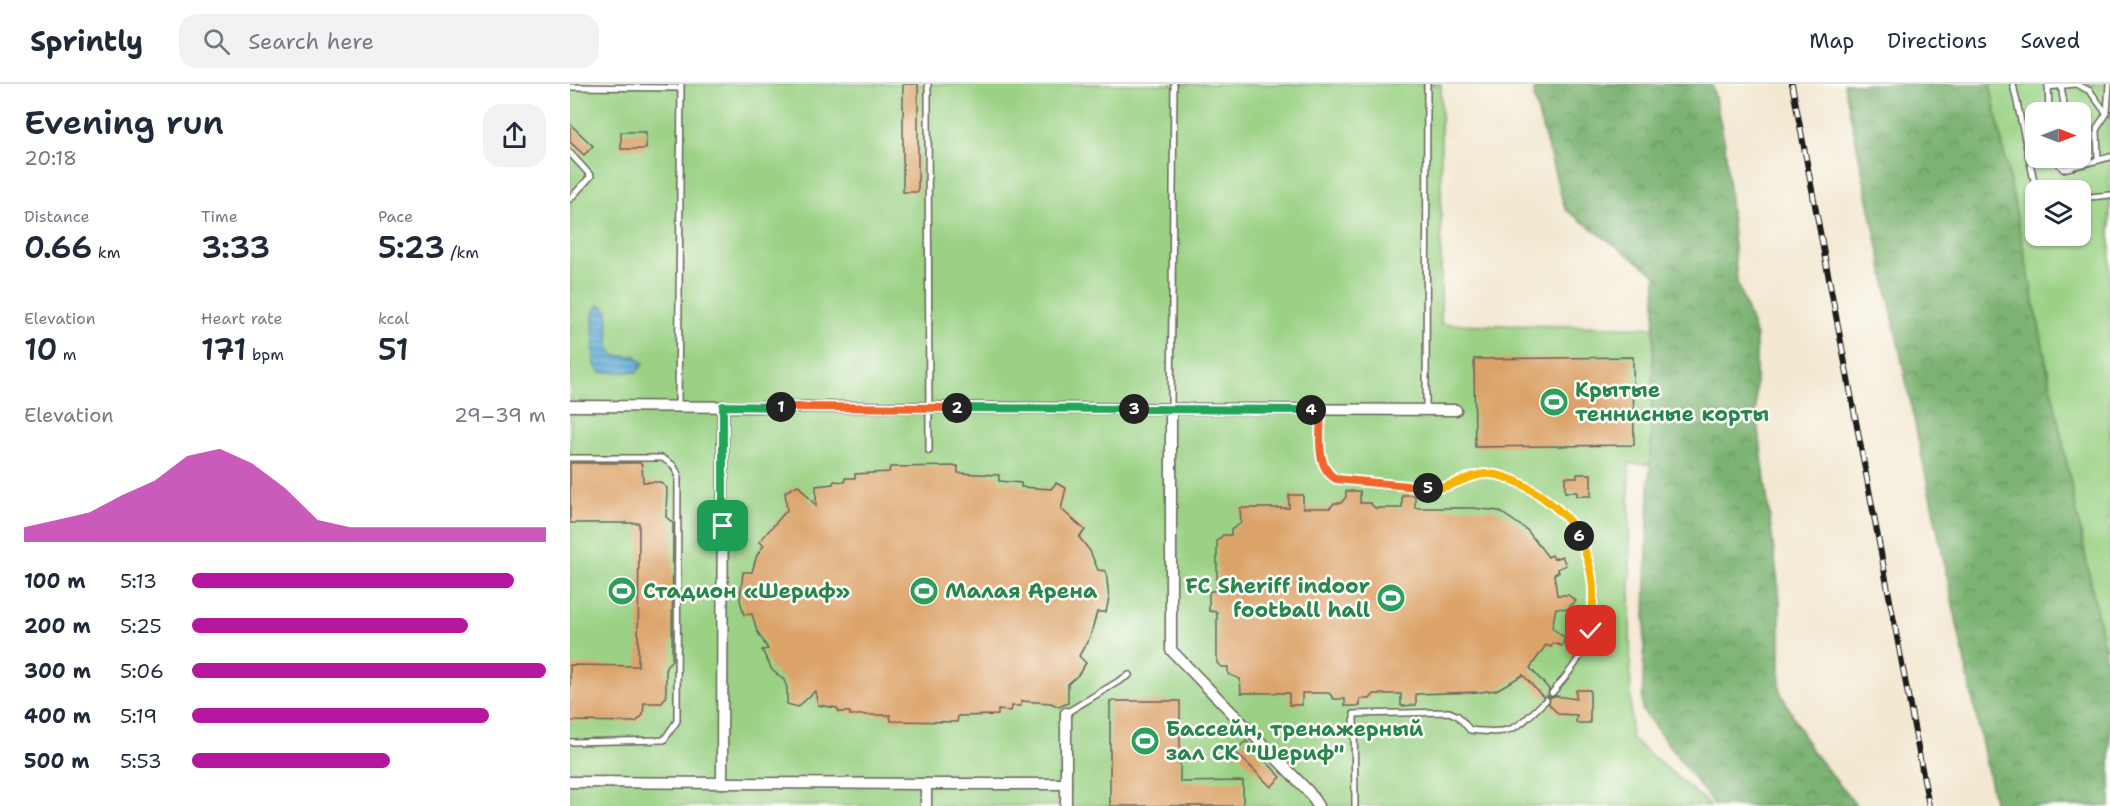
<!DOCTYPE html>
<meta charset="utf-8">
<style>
body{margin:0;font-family:"Shantell Sans",sans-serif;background:#f2f2f3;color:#1f2937;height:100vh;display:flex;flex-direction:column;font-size:22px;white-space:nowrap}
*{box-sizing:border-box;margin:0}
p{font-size:20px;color:#747a83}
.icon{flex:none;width:33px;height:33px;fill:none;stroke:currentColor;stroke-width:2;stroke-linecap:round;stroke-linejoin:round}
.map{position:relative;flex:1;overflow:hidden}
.panel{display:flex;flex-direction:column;background:#fff;width:570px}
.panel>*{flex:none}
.needle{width:39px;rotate:90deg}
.buttons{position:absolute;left:1455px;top:18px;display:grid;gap:12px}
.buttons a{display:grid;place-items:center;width:66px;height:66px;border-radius:12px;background:#fff;box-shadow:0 2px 4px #0004;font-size:30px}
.pin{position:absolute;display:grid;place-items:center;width:51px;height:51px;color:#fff;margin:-26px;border-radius:12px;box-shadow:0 3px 9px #0006}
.km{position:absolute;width:30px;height:30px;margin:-15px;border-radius:50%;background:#222;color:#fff;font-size:16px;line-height:30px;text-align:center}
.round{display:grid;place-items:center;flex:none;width:63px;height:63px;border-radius:18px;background:#f2f2f3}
.overview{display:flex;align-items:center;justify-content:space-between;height:102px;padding:0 24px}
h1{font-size:33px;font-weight:600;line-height:45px}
.figures{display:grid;grid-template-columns:repeat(3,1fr);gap:9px;height:102px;padding:6px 24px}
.figures div{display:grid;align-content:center}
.figures b{font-size:30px;font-weight:600}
.figures small{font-size:16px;font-weight:400}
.figures p{font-size:16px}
.chart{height:168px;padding:12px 24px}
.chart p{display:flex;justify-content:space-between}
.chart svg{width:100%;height:108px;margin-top:6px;fill:#b5179e;opacity:.7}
ul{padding:0 24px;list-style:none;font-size:20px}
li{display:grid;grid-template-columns:96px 72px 1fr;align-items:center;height:45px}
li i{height:15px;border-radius:8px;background:#b5179e}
header{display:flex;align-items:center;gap:36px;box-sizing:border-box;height:84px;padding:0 30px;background:#fff;border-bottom:2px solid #e0e1e3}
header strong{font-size:28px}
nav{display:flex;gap:33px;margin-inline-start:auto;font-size:21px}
.search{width:420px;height:54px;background:#f2f2f3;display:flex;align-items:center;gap:15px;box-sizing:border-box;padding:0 21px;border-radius:18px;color:#747a83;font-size:22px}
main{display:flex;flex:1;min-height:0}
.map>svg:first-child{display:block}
</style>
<header>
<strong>Sprintly</strong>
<div class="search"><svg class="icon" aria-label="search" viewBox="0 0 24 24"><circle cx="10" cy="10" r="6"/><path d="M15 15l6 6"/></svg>Search here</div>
<nav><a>Map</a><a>Directions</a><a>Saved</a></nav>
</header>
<main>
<section class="panel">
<div class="overview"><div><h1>Evening run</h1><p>20:18</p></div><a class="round"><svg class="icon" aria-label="share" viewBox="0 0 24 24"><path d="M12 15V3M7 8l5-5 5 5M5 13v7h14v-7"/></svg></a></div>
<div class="figures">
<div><p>Distance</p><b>0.66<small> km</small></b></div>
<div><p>Time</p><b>3:33</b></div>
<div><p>Pace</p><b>5:23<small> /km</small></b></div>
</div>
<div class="figures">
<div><p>Elevation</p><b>10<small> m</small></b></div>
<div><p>Heart rate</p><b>171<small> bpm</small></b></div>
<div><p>kcal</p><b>51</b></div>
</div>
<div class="chart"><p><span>Elevation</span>29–39 m</p>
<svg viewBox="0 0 160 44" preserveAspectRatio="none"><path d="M0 44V38L10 35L20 32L30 25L40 19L50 9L60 6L70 12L80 22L90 35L100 38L110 38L120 38L130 38L140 38L150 38L160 38V44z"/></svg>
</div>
<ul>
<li><b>100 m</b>5:13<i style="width:91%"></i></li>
<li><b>200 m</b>5:25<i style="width:78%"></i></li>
<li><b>300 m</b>5:06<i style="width:100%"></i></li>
<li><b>400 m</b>5:19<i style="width:84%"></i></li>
<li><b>500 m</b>5:53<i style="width:56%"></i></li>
</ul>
</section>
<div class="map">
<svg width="1540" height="722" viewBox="0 0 1540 722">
<defs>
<pattern id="forest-crowns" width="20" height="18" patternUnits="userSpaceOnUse" patternTransform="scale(1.5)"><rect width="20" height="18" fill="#7bb372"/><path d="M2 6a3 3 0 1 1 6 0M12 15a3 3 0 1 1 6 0" fill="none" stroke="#64915d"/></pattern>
<pattern id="water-rules" width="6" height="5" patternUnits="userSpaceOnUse" patternTransform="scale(1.5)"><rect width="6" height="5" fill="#5baad5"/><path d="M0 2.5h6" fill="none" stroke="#4a8aac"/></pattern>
</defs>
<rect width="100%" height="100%" fill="#fdfcf7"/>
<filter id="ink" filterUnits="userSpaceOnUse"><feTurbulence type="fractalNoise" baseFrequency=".0167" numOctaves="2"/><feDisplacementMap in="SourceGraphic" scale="12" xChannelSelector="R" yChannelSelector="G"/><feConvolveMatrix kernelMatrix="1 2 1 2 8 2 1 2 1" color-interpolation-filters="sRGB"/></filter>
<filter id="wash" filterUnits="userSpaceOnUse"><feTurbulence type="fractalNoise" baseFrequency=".008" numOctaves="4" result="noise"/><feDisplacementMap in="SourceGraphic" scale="24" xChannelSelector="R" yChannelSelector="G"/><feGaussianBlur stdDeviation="1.35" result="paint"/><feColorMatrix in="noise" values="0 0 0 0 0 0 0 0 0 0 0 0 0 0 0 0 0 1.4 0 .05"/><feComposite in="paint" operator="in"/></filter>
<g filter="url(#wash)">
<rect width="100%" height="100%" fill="#f3e8d1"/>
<g fill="#9ad184" stroke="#5b7650" stroke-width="1.5" fill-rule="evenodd">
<polygon points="0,0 871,0 871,240 1107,244 1106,380 1059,380 1061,654 1141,722 0,722"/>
<path d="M1420,0H1540V563L1534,564ZM1466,28H1510V74H1466ZM1466,106H1510V152H1466Z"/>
</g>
<g fill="url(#forest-crowns)" stroke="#4c6847" stroke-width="1.5">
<polygon points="965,0 1142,0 1155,60 1167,198 1186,252 1186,324 1210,516 1210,607 1241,666 1287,722 1145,722 1072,626 1086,191 995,125 964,15"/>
<polygon points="1274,0 1420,0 1534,564 1540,604 1540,722 1425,722"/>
</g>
<polygon fill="url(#water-rules)" stroke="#3c6378" stroke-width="1.5" points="30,220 38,227 39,264 45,272 66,272 73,280 67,288 31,288 24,280 23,229"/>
<g id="blocks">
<g fill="#dca369">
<rect x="333" y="0" width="15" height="108"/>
<polygon points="0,40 23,62 14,71 0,58"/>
<rect x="51" y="48" width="25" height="17"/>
<polygon points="1063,273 1064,361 905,363 904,275"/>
<polygon points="0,379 70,379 72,381 73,398 90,398 97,404 96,433 103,439 102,576 96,582 96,612 92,619 74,619 73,631 66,638 0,637 0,581 68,582 69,439 0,439"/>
<polygon points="388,382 388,389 429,391 429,397 451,399 451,403 481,405 486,399 496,404 491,425 515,446 509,453 520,467 528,486 536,487 539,514 536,528 527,528 520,553 509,572 516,579 508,591 498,600 498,619 489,623 481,619 451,617 451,622 442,622 441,627 428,626 428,631 388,632 387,638 321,637 320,631 280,631 280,628 269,628 267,624 248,621 245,607 228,623 217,620 217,604 214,596 202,586 192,566 198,565 187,547 182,530 174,531 170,516 173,488 182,488 187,471 194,461 189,458 217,426 215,408 228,401 246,422 246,402 263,400 264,397 275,398 275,394 285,394 285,390 319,388 320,383"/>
<polygon points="1007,390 1021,390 1021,412 1007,412 1007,408 995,408 995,393 1007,393"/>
<polygon points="776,407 790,407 790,419 800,419 805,424 832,424 832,411 845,411 845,424 903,424 929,427 957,446 978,473 982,471 984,475 992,472 996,481 987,485 989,488 984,490 987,511 998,511 1006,517 997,525 986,524 982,544 995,554 992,562 983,559 981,563 976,561 960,584 979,605 978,612 973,613 953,591 926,606 911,608 846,610 846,621 831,622 831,610 804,610 800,615 790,615 790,622 775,622 775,615 764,615 759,609 732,609 732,621 719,621 719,609 671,609 670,595 658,590 658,583 651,583 647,579 647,528 639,527 639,507 647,507 647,457 653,451 661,451 661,446 671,439 670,424 719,424 719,411 733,411 733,424 760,424 764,419 771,419 776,413"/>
<polygon points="1006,606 1020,606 1020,639 1006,639 1007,631 988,630 979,620 980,613 986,612 1006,615"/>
<polygon points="540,617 610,617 610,698 673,697 673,722 540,722"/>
<polygon points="676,657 711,693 701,703 665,667"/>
</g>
</g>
</g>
<g filter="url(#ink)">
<use href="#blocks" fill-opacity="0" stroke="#67635b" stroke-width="1.5"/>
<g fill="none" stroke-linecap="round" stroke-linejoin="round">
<g stroke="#67635b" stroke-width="8">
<g id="service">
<polyline points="358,0 359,367"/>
<polyline points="1443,0 1466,106"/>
<polyline points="1478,0 1479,28"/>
<polyline points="1506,0 1520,7 1536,29"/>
<polyline points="1491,1 1495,28"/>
<polyline points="0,3 111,4"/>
<polyline points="1478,3 1505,0"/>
<polyline points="0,69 21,92 0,115"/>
<polyline points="1485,74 1493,85 1540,73"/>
<polyline points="1501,74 1502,83"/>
<polyline points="1528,76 1527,44 1537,29 1539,0"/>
<polyline points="1510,114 1540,111"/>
<polyline points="108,322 111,0"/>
<polyline points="601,325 604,0"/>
<polyline points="856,325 857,0"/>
<path d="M751,326C751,349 744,383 766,395C797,397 838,406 867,405C885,404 900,388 919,390C992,400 1039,477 1021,547C1014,572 998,590 982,609"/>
<polyline points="0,374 92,374 103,381 108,390 107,637 94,656 0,658"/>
<polyline points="496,629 559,591"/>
<path d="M785,722L784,630L879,628L888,632L900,646C944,651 945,646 976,616"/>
</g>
</g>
<g stroke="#67635b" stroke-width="13">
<g id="minor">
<polyline points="0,322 886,326"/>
<polyline points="601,325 601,566 739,708 748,722"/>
<polyline points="496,629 496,722"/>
<polyline points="0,698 356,700"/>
<polyline points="152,699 153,322"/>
<polyline points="356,722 356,700 496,700"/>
</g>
</g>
<use href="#service" stroke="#fff" stroke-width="5"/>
<use href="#minor" stroke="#fff" stroke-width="10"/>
<g stroke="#1c1c1c" stroke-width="6">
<polyline id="rail" points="1222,0 1359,722"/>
</g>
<use href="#rail" stroke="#fdfcf7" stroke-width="4" stroke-dasharray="11" stroke-linecap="butt"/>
</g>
</g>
<g fill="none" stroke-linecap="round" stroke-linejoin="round" filter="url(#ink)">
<g stroke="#fff" stroke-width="12">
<polyline id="split-1" points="153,442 153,322 211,323"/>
</g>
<g stroke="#fff" stroke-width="12">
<polyline id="split-2" points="211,323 387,324"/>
</g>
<g stroke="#fff" stroke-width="12">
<polyline id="split-3" points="387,324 564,325"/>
</g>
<g stroke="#fff" stroke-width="12">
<polyline id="split-4" points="564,325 741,326"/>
</g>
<g stroke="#fff" stroke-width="12">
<path id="split-5" d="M741,326H751C751,348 744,383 766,395L858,404"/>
</g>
<g stroke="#fff" stroke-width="12">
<path id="split-6" d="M858,404C878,407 895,391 915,390C946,389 996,425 1009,452"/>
</g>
<g stroke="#fff" stroke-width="12">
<path id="split-7" d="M1009,452C1025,489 1025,507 1021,547"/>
</g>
<use href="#split-1" stroke="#22a559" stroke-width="8"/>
<use href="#split-2" stroke="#f0652b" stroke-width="8"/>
<use href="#split-3" stroke="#22a559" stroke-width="8"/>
<use href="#split-4" stroke="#22a559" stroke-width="8"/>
<use href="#split-5" stroke="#f0652b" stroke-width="8"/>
<use href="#split-6" stroke="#f5b400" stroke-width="8"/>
<use href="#split-7" stroke="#f5b400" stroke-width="8"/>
</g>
<defs>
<g id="stadium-disc" transform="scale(1.5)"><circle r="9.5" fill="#2e9e5b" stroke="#fdfcf7"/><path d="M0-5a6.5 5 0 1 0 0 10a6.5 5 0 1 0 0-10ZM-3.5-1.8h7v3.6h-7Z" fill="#fff"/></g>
</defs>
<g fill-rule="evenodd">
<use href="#stadium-disc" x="984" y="318"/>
<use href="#stadium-disc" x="52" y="507"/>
<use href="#stadium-disc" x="354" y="507"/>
<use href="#stadium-disc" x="821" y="514"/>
<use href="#stadium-disc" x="575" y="657"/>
</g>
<g text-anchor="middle" stroke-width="5" stroke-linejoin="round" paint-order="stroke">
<g font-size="21" font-weight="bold" fill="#27864d" stroke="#fdfcf7" text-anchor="start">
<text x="1005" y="313">Крытые<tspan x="1005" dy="24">теннисные корты</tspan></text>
<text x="800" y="509" text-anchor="end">FC Sheriff indoor<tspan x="800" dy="24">football hall</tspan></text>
<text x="73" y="514">Стадион «Шериф»</text>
<text x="375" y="514">Малая Арена</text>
<text x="596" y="652">Бассейн, тренажерный<tspan x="596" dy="24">зал СК "Шериф"</tspan></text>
</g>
</g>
</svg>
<div class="buttons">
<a><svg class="needle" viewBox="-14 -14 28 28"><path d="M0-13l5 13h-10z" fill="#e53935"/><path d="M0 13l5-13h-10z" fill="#747a83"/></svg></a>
<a><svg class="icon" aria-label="layers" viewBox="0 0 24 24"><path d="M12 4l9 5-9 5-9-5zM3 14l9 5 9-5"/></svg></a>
</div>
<div class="pin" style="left:153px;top:442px;background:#1e9e55"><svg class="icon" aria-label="arrive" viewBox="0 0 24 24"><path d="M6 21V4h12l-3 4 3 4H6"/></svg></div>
<div class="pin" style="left:1021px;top:547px;background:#d93025"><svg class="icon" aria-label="check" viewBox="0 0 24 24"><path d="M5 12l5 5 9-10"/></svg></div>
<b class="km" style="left:211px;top:323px">1</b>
<b class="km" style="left:387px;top:324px">2</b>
<b class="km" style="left:564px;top:325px">3</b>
<b class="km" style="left:741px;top:326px">4</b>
<b class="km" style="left:858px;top:404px">5</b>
<b class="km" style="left:1009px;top:452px">6</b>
</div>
</main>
